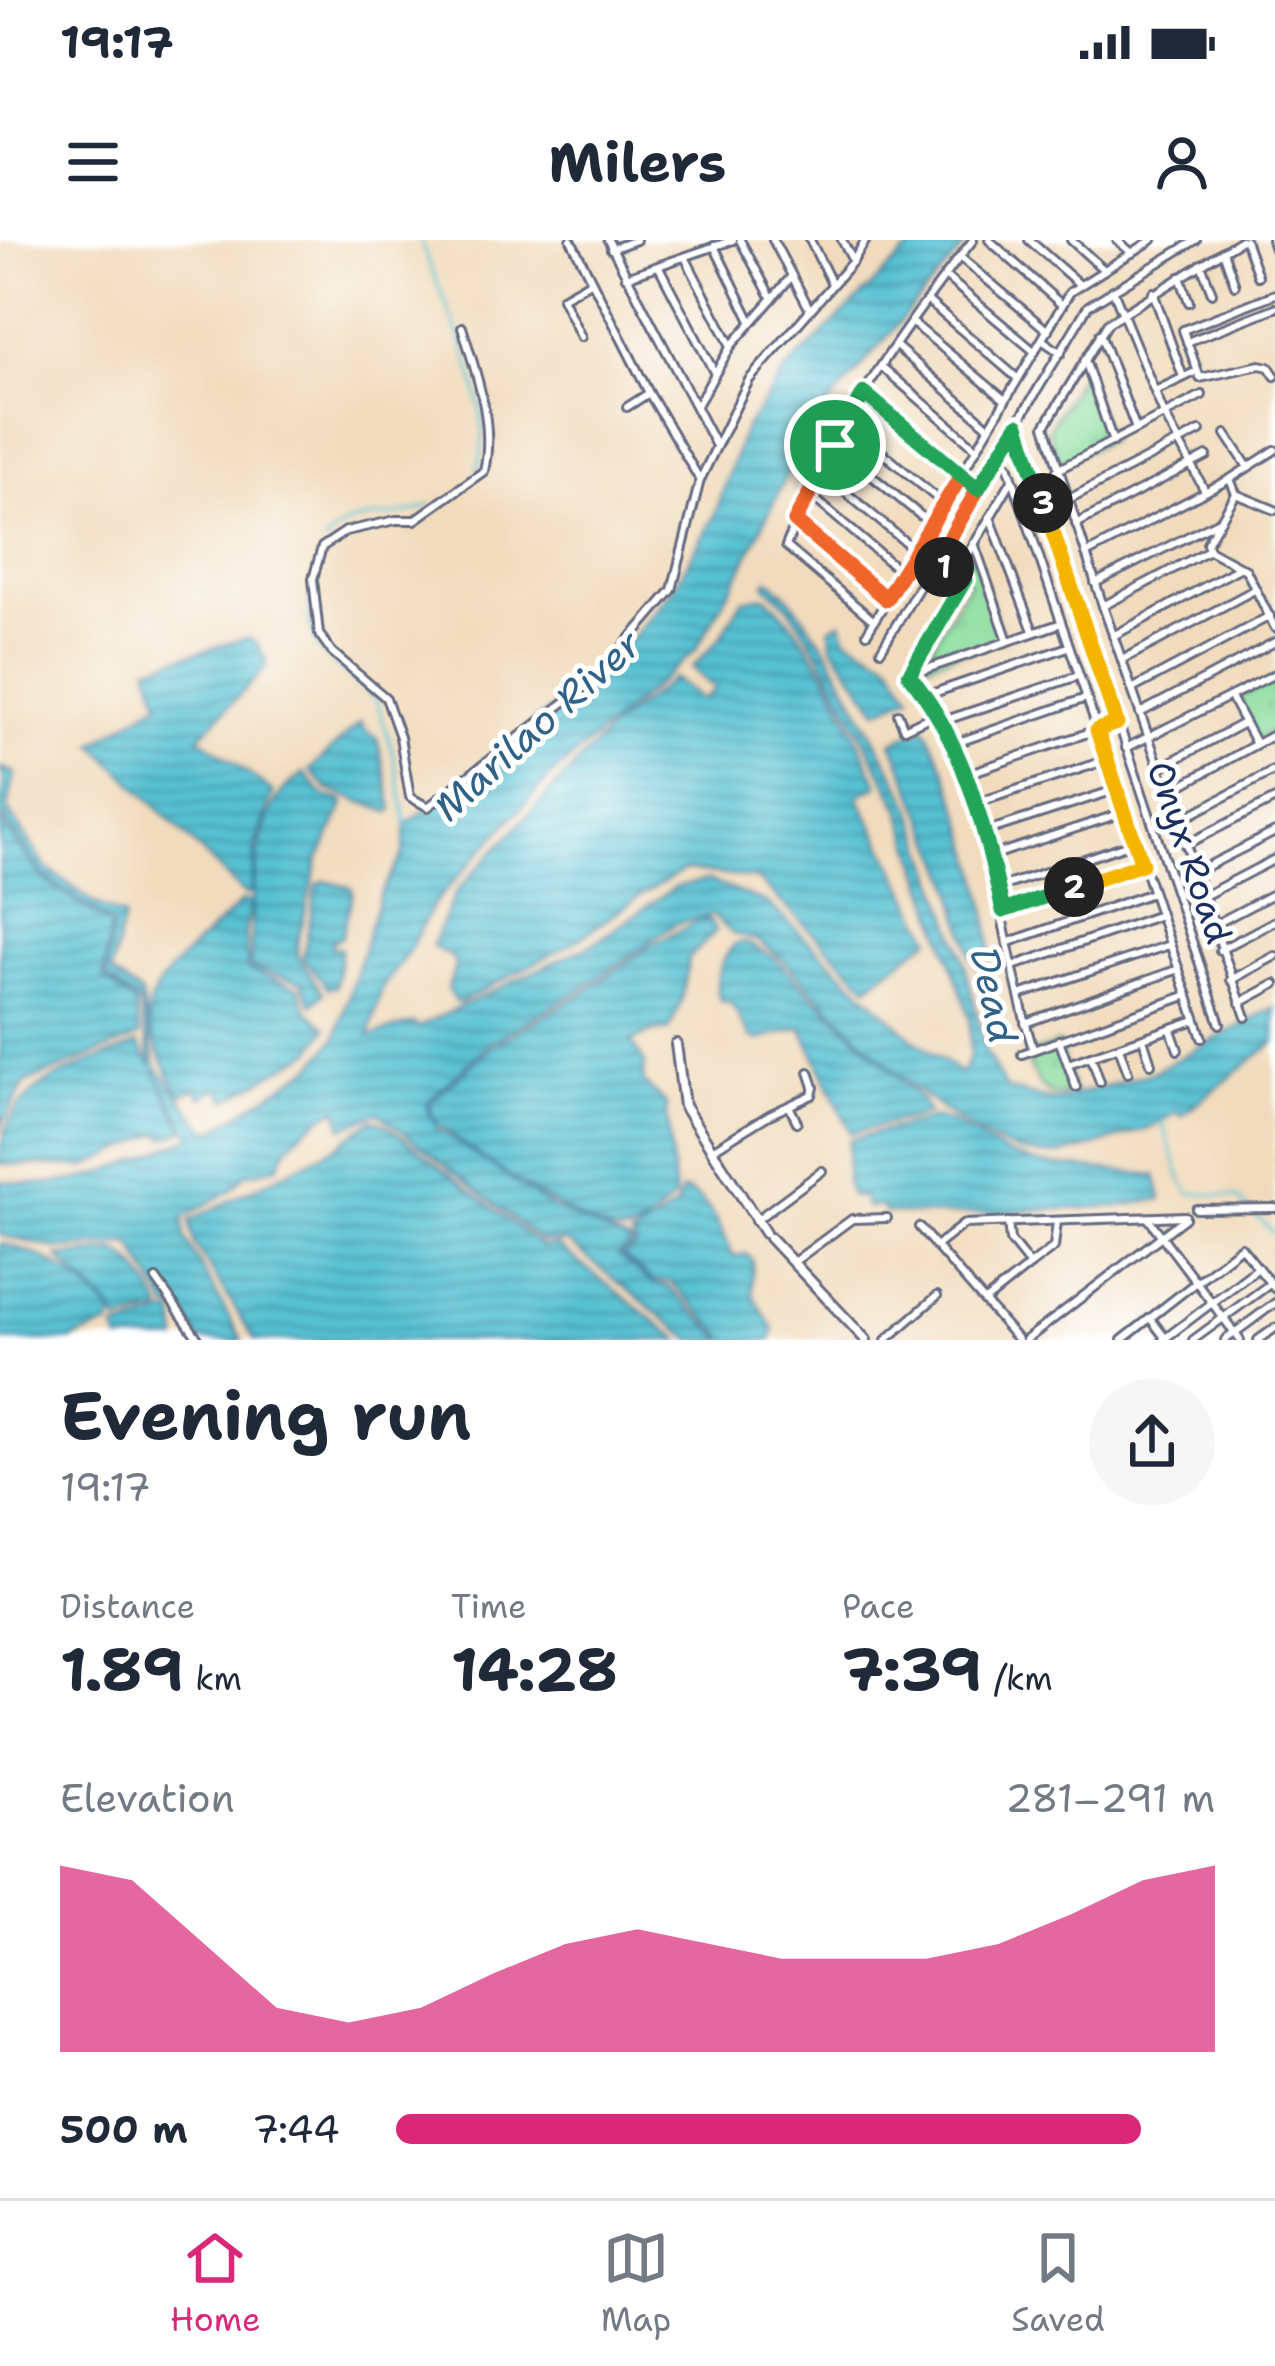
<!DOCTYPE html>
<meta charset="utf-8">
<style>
body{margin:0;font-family:"Shantell Sans",sans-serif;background:#f6f6f7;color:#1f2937;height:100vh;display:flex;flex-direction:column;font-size:45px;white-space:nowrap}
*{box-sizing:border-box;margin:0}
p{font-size:39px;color:#747a83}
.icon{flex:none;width:66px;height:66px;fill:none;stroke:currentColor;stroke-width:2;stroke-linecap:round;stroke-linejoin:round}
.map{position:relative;height:1100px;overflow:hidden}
.panel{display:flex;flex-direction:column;background:#fff;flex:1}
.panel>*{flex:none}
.pin{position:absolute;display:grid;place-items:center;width:102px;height:102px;color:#fff;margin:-51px;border:6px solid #fff;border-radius:50%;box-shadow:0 3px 12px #0007}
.km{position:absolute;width:60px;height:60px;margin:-30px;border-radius:50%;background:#222;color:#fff;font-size:33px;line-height:60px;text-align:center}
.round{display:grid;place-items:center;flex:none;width:126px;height:126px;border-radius:63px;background:#f6f6f7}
.overview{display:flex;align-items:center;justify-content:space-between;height:204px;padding:0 60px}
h1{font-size:66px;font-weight:700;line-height:90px}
.figures{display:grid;grid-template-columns:repeat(3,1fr);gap:18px;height:204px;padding:12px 60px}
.figures div{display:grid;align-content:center}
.figures b{font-size:60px;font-weight:700}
.figures small{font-size:33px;font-weight:400}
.figures p{font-size:33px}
.chart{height:336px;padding:24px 60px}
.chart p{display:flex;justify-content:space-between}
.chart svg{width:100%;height:216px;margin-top:12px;fill:#db2777;opacity:.7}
ul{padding:0 60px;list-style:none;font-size:39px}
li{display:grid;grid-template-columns:192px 144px 1fr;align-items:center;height:90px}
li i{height:30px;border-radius:15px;background:#db2777}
.status{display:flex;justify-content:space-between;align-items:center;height:84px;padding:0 60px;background:#fff;direction:ltr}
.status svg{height:33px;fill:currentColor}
header{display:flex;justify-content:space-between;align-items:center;height:156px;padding:0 60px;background:#fff;font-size:54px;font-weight:700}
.tabs{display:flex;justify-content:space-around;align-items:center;height:168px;border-top:3px solid #e0e1e3;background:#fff;font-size:33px;color:#747a83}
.tabs a{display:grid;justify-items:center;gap:6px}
.tabs .on{color:#db2777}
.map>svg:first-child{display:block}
</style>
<div class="status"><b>19:17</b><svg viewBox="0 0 49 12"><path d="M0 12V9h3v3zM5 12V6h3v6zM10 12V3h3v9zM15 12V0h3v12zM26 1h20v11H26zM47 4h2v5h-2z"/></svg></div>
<header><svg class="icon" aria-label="menu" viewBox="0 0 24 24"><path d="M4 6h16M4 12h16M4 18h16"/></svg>Milers<svg class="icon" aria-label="person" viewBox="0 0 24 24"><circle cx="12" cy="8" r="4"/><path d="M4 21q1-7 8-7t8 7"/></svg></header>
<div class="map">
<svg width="1275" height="1100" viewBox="0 0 1275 1100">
<defs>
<pattern id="park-tufts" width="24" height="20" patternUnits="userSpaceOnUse" patternTransform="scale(3)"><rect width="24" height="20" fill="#8bdd9e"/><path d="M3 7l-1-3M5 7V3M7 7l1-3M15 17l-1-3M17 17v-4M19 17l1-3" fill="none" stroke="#77be8a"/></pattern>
<pattern id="water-rules" width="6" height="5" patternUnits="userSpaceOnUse" patternTransform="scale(3)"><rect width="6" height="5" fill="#57c1d2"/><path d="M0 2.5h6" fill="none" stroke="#479dae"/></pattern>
</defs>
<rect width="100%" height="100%" fill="#fff"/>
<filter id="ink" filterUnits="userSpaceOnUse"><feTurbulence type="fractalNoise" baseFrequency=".00833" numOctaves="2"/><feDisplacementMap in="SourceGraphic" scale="24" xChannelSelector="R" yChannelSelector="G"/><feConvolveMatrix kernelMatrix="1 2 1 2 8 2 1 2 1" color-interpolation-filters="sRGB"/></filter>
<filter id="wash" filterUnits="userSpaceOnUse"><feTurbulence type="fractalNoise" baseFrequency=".004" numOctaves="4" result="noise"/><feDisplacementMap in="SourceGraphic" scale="48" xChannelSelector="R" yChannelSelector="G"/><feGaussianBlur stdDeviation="2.7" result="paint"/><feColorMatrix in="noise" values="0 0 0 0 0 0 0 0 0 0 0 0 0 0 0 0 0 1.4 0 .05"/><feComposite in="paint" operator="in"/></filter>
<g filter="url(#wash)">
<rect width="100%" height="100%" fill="#f1dbbc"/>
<g fill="url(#park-tufts)" stroke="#53867e" stroke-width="3">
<polygon points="1084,129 1109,200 1060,224 1048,190"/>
<polygon points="974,311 1003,399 921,425 969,341 960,333"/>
<polygon points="1275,439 1275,490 1257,500 1237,459"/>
<polygon points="1058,803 1074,851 1054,856 1040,846 1025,816"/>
</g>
<g fill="url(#water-rules)" stroke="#397898" stroke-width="3">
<path d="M919,0H970L809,188L743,327L695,411L553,534L433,664L409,711L382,748L369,796L414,783L418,787L596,702L675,647L707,640L769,664L915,800L961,834L970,818V779L900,568L820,415L789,367L765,344L769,339L790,358L828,411L911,565L964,720L986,812L1006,849L1054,861L1151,833L1275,767V802L1181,876L1176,871C1158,888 1141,890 1118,898C1089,908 1060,920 1028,913C945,897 843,777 782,719L757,700L733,694L712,675L677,683L583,748L490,803L427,862L428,872L439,890L551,967L632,1004L618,1016L653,1044L667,1046L724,1100H692L567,1002L541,1001L378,872L343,888L337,868C313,883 286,898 278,927L245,934L231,950L183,978L185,998L242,1100H200L182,1069L169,1068L131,1004L59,1009L0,995V941C74,953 126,925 192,897L154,830L184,890L166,898L159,893L86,927L0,924C0,843 78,829 138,804L152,826L139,763L108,739L106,732L113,684L45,637L0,573L4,540L0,527L15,533L8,569L46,627L94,663L124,677L111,733L141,754L156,826L206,890L216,889L313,826L336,798L380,654L403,615L406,585L615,418L672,350L715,275L743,192L788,128Z"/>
<path d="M765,356C819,403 849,480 878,545L858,556L931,698L868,746L757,639L685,630L641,655L573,703L459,763L454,761L448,748L455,728L453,718L432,706L456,651L614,485L674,438L702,460L715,449L692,428L720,398L742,360Z"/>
<polygon points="841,382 847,398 891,422 911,455 878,470 832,405 830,388"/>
<polygon points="247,398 257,404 267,422 263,431 199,497 273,552 256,603 251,654 245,655 94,504 160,462 148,427"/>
<polygon points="361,482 366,491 377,497 393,569 389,572 327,549 310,530"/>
<path d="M925,487C954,541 985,638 990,700C991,710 985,726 981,734L971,715L951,641L892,502Z"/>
<path d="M304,533L323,555L342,560L344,565L318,621L297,704L298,716L323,753L312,765L301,742L251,728C250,681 252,590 282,552C288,545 297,539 304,533Z"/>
<polygon points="0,580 44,640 107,683 110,689 103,738 135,764 140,796 25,843 0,888"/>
<polygon points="324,641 352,648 353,653 341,698 332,701 332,708 341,709 336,747 328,748 303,717 317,645"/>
<path d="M242,661L251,662L245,692L248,730L299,748L307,770L327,788L312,811L227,860L220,848L202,857L196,849L181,855C168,834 146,793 149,767C153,736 221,685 242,661Z"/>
<path d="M702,679L709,680L716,691L689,718L682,760L669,790L650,792L631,802L645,823L643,842L666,864L675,958C662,969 638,996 620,993C581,988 461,907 433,878L430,863L491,807L585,752L650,706Z"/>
<path d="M747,703L774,718L922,860L928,874L851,893L802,788L757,800L750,797L731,763L721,761C711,742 722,719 735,704Z"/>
<polygon points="935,878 951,882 1007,914 1039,924 1156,935 1162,959 1118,966 948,975 885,973 881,966 867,967 862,956 851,957 846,940 849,900"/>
<polygon points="373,879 387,885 542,1007 556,1005 680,1100 255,1100 195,1005 189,981 336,907"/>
<path d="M682,950C711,956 720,992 734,1017L746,1014L752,1020L753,1056L774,1089L771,1100H728L670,1041H653L623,1016L637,1005L631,997L676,967Z"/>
<path d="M0,1003C47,1013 81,1038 113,1074L111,1085L69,1100H0Z"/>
<path d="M113,1011C132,1015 156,1052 162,1071L118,1083L112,1069L58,1017Z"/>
<polygon points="169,1073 175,1074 178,1100 119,1100 115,1090"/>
</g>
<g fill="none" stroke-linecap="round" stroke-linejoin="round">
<g stroke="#57c1d2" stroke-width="3">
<path d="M420,0C443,66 501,162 477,232"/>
<path d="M325,303C349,267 398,283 430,265"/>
<polyline points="311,351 310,383 318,409 377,461 394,516 407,586"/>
<polyline points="1162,882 1181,939 1190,953 1236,957 1275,994"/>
</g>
</g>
</g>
<g filter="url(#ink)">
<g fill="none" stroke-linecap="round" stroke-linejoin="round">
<g stroke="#666b7f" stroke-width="12">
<g id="minor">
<polyline points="571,0 649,153 700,240"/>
<polyline points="608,0 715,204"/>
<polyline points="740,0 771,57"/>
<polyline points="773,0 809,68"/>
<polyline points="810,0 832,44"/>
<polyline points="842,0 853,21"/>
<polyline points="989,0 1062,65"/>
<polyline points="1029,0 1080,45"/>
<polyline points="1071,0 1104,30"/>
<polyline points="1117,0 1132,13"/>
<polyline points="1241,0 1108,83 1045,186 1103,366 1246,777"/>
<polyline points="1245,0 1258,36"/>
<polyline points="1272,0 1275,9"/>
<polyline points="714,6 751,81"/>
<polyline points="611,9 636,0"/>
<polyline points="1223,11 1235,45"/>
<polyline points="685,17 731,106"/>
<polyline points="960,17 1048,91"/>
<polyline points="1201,24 1212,53"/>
<polyline points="659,27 714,132"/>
<polyline points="945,36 1035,112"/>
<polyline points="626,37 733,0"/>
<polyline points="1180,37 1189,62"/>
<polyline points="1113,50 1164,174 1205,251"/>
<polyline points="1153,52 1183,137"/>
<polyline points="1275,54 1183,90 1200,138 1260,125 1269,127 1275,136"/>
<polyline points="929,62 1017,138"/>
<polyline points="913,83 1005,160"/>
<path d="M462,87C476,133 495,183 484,231L415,280H396L346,291L322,307L313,339L319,394L332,412L386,458L400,497L410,557L428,567L596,438L672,350L700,240L749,140L853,21L866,0"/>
<polyline points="1100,94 1136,189"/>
<polyline points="581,97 562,58 590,42"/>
<polyline points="1042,100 1061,113"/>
<polyline points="1187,102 1275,68"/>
<polyline points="897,107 989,187"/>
<polyline points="1085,120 1113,202"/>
<polyline points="882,127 977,209"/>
<polyline points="1155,151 1193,133"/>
<polyline points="864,153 978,249"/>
<polyline points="627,167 649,153"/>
<polyline points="696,167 731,106 791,37"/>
<polyline points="847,183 944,264"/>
<polyline points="1018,185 1220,784"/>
<polyline points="1226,194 1248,227"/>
<polyline points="834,205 932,285"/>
<polyline points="1008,225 1202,798"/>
<polyline points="1057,230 1202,155"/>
<polyline points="820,231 916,311"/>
<polyline points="1230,239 1236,254 1207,303 1209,310 1246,330 1275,388"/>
<polyline points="808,253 901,332"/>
<polyline points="1236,254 1275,270"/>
<polyline points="1067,260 1200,191"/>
<polyline points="990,277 1033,391"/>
<polyline points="795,281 886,360"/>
<polyline points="1076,284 1207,216"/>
<polyline points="974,303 1008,401"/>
<polyline points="1086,314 1230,239 1275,210"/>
<polyline points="956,335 1012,240"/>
<polyline points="1095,343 1221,280"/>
<polyline points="1103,366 1209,310"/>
<path d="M874,381L786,306C828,196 900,92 973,0"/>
<polyline points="867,393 1070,52 1152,0"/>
<polyline points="1113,396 1241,327"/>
<polyline points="881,410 1088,66 1196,0"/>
<polyline points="1122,420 1256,349"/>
<polyline points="911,432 965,340 936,322"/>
<path d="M909,435C995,544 994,682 1033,809"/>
<polyline points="909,435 1059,384"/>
<polyline points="1132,449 1270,376"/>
<polyline points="925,456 1068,407"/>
<polyline points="1231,457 1256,504"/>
<polyline points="1140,473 1275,402"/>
<polyline points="898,474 904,489 938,473"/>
<polyline points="943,481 1078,436"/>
<polyline points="953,504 1086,458"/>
<polyline points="1126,508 1275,434"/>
<polyline points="1159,528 1244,483"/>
<polyline points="964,535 1117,483"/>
<polyline points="1167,553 1275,494"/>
<polyline points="974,564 1107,520"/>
<polyline points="1177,582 1275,530"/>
<polyline points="984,592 1118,549"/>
<polyline points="1185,605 1275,559"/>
<polyline points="991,616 1125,572"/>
<polyline points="1194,633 1275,592"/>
<polyline points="998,648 1135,602"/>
<polyline points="1202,657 1275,619"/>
<polyline points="1003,671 1142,624"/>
<polyline points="1212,686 1275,653"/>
<polyline points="1009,702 1152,653"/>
<polyline points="1220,710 1275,681"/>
<polyline points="1013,726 1160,675"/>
<polyline points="1231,740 1275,716"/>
<polyline points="1019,755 1169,705"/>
<polyline points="1240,763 1275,744"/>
<polyline points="1025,783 1179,729"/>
<polyline points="1171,790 1178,810"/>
<polyline points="1143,799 1151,824"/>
<polyline points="1059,800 1076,847"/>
<polyline points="1119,807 1128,833"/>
<polyline points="1022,814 1188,755"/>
<polyline points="1091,816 1100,842"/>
<polyline points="1068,824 1195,780"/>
<polyline points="789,866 797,882"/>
<polyline points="712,910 769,875 812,855 814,847 809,832"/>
<polyline points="1196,969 1275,968"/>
<polyline points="1148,978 1240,1100"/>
<polyline points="755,981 822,931"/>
<polyline points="919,987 1018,1100"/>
<polyline points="936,1006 964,984 1185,976"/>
<polyline points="795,1021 852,979 887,978"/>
<polyline points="1030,1025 1054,1007 1057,981"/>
<polyline points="156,1039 199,1100"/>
<polyline points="985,1061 1030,1025 1010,1000 1008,982"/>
<polyline points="1150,1078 1166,1099"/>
<polyline points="886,1100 937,1056"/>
<polyline points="1026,1100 1185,978"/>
<polyline points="1122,1100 1241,1007 1275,1049"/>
<polyline points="1163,1100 1258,1028"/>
<polyline points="1193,1100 1271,1043"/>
<polyline points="1225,1100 1275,1063"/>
<polyline points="1258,1100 1275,1088"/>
</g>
</g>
<g stroke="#666b7f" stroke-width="14">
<g id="tertiary">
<polyline points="676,804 684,866 765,993"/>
<polyline points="770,998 866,1100"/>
</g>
</g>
<use href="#minor" stroke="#fff" stroke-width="6"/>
<use href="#tertiary" stroke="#fff" stroke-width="8"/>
</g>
</g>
<g fill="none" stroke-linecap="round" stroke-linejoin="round" filter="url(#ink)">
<g stroke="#fff" stroke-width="24">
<polyline id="split-1" points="835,205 795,281 886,359 961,236 978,249 936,322 944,327"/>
</g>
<g stroke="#fff" stroke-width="24">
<path id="split-2" d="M944,327L965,340L909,435C964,501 985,588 1003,671L1074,647"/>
</g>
<g stroke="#fff" stroke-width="24">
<polyline id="split-3" points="1043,263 1117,483 1097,490 1142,624 1074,647"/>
</g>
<g stroke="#fff" stroke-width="24">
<polyline id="split-4" points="835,205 864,153 978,249 1018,185 1043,263"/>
</g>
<use href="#split-1" stroke="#f0652b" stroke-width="15"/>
<use href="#split-2" stroke="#22a559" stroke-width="15"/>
<use href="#split-3" stroke="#f5b400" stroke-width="15"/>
<use href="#split-4" stroke="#22a559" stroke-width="15"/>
</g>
<g text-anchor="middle" stroke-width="10" stroke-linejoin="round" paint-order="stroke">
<g font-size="36" fill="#1b2f5e" stroke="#fff">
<text transform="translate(1190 612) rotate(71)" y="13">Onyx Road</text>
</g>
<g font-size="39" font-style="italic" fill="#306287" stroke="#fff">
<text transform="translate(537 485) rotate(-42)" y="14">Marilao River</text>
<text transform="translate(994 755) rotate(78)" y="14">Dead</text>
</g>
</g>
</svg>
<div class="pin" style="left:835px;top:205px;background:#1e9e55"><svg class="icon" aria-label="arrive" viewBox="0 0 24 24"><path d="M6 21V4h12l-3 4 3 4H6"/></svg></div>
<b class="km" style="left:944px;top:327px">1</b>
<b class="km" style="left:1074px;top:647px">2</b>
<b class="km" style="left:1043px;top:263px">3</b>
</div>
<section class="panel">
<div class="overview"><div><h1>Evening run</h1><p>19:17</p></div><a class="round"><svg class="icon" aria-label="share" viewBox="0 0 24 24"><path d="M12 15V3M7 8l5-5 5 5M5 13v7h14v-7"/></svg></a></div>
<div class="figures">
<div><p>Distance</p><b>1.89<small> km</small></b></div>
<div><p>Time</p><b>14:28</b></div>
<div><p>Pace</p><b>7:39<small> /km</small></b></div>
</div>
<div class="chart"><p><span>Elevation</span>281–291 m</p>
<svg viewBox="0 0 160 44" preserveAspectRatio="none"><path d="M0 44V6L10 9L20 22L30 35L40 38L50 35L60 28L70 22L80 19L90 22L100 25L110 25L120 25L130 22L140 16L150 9L160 6V44z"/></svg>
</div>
<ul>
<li><b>500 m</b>7:44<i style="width:91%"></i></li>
</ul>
</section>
<nav class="tabs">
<a class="on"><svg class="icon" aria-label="home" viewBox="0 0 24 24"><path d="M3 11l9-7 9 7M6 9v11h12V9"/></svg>Home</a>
<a><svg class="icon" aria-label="map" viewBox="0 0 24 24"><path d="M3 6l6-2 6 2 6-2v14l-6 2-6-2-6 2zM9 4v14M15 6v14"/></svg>Map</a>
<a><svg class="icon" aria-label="saved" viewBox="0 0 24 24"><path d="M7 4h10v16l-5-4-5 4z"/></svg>Saved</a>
</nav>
